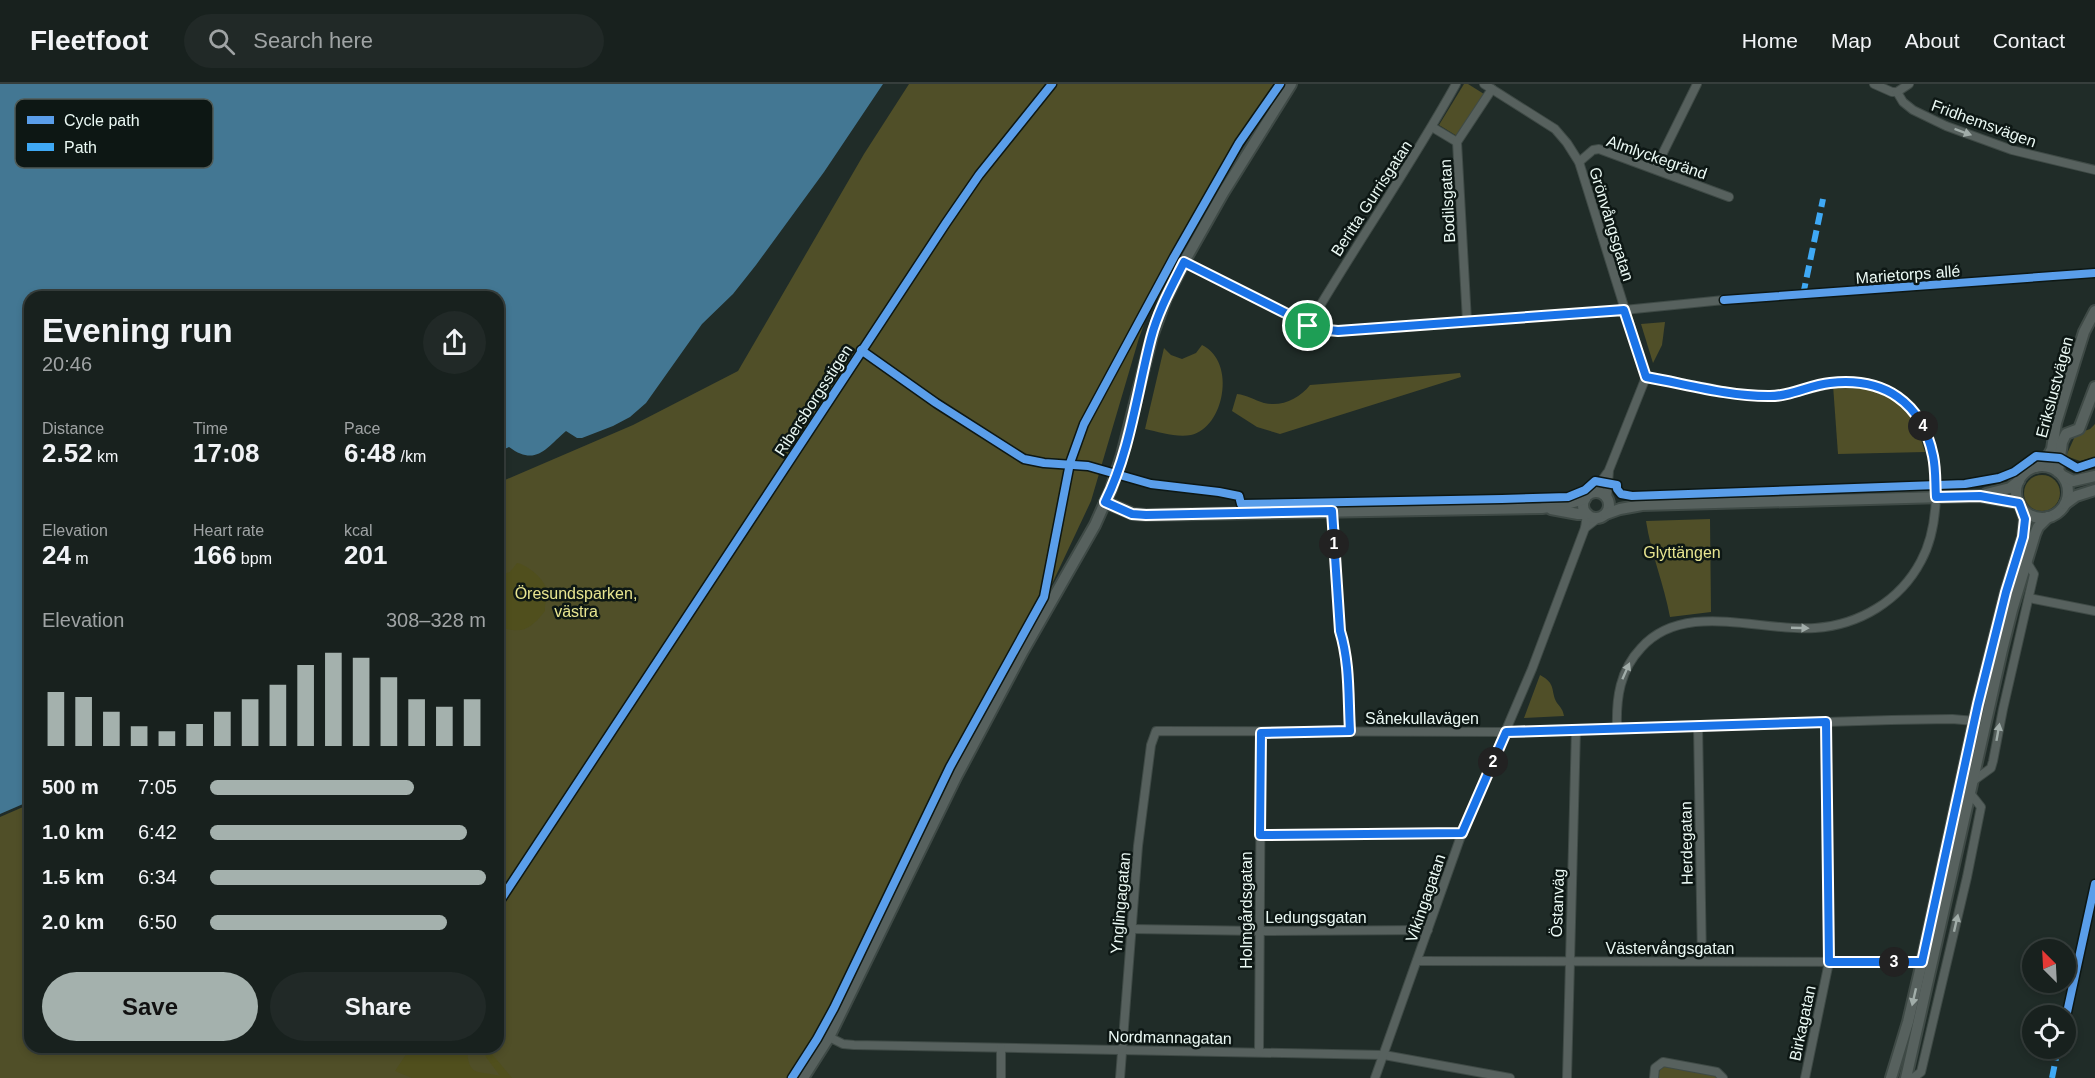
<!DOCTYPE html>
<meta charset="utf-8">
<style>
body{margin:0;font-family:Arial,sans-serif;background:#212927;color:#f1f3f6;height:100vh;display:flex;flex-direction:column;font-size:22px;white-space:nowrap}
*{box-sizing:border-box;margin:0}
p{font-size:20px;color:#9fa3a4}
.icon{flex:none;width:33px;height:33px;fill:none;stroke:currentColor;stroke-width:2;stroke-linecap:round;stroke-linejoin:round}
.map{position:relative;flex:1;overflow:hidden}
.sheet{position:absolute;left:24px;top:207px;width:480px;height:762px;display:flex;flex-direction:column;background:#18211e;border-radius:18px;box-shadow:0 3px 9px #0003,0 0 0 2px #363e3c}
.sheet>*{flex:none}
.needle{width:39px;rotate:336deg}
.buttons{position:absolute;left:2022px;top:855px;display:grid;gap:12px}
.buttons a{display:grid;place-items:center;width:54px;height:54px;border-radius:50%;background:#18211e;box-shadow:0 3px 9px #0003,0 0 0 2px #363e3c;font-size:30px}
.pin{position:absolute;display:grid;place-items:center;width:51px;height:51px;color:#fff;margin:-26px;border:3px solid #fff;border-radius:50%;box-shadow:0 2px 6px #0007}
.km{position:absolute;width:30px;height:30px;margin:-15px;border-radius:50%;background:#222;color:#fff;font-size:16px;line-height:30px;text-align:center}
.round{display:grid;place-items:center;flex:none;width:63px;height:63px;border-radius:32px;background:#212927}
.summary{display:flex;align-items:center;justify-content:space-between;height:102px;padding:0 18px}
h1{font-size:33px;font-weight:700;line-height:45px}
.stats{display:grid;grid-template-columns:repeat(3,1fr);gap:9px;height:102px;padding:6px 18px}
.stats div{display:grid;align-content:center}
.stats b{font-size:26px;font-weight:700}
.stats small{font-size:16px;font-weight:400}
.stats p{font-size:16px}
.chart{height:168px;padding:12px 18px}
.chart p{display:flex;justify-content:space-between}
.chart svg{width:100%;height:108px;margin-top:6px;stroke:#a4b1ad;stroke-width:6}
.button{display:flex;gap:12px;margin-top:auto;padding:12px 18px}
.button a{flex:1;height:69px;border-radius:36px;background:#a4b1ad;color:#111;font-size:24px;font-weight:700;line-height:69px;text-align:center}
.button a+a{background:#212927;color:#f1f3f6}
ul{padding:0 18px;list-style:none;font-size:20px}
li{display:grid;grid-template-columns:96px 72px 1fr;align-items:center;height:45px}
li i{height:15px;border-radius:8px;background:#a4b1ad}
header{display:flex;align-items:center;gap:36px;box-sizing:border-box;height:84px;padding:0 30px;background:#18211e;border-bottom:2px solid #363e3c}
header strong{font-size:28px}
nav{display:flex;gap:33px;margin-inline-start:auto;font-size:21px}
.search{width:420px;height:54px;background:#212927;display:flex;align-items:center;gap:15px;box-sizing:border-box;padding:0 21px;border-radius:33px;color:#9fa3a4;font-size:22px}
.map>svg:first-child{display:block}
</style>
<header>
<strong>Fleetfoot</strong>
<div class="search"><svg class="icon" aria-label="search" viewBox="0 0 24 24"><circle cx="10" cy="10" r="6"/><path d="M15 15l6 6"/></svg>Search here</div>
<nav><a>Home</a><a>Map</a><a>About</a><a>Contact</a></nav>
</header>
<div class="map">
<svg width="2095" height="994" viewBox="0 0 2095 994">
<rect width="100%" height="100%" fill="#202c28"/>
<g fill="#504f28">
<polygon points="909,0 1274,0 1238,56 1163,189 1139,254 1091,417 1044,517 953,683 902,786 809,965 788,994 0,994 0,733 30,720 30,963 498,963 498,399 633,341 738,287 864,70"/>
<polygon points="1464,0 1468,0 1484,10 1457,52 1439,41"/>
<polygon points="1665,238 1662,261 1653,279 1641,240"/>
<path d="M1202,261C1237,278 1224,344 1191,351C1177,354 1159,348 1145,345L1164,264L1171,271L1182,275L1196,269Z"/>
<path d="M1460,289L1461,293L1280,350L1257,343L1232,327L1237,310C1247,311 1254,316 1264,319C1282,323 1299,315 1310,301Z"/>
<polygon points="1854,300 1880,305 1903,322 1916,340 1925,368 1838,370 1833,301"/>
<polygon points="2095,340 2095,373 2080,377 2066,372 2076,350 2090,345"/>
<circle cx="2042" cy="409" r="18"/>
<path d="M1710,435L1711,528L1670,533C1664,500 1651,470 1646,437Z"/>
<path d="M1540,591C1557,600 1550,607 1557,619C1561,624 1563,626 1564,632L1524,634Z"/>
<polygon points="1665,982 1716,992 1718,994 1658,994 1660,983"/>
</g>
<g fill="#504f1d">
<path d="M517,479C528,481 546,496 547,508C548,514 544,520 545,527C530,546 521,551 498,542V492L510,488Z"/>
<path d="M411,963H467C468,994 477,986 500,992L486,973L482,963H486L512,994H412L395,987Z"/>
</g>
<path fill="#437793" d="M0,0H883L824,88L756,181L733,210L702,240L646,319L630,333L613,342L582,354H577L566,347C546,364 536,383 509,363L498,368V213H30V717L0,730Z"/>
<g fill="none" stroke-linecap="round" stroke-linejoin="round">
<g stroke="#3f4a46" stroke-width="10">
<g id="street">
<polyline points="1484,0 1555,45 1567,59 1579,78 1646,293 1609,386 1607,414"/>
<polyline points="1874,0 1892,8 1897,8"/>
<polyline points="1897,8 1903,18 1913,26 1946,42 2012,66 2095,86"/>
<polyline points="1897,8 1909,0"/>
<polyline points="1432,43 1457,58"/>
<polyline points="1579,78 1593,66 1599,65 1729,113"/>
<polyline points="1655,85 1697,0"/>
<polyline points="1184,178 1308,242 1317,245 1338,247 1624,226 1724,216 2095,189"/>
<polyline points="1467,237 1457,58 1492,5"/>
<path d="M1308,242C1356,160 1410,83 1456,0"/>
<polyline points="1593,409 1607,389"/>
<path d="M1332,427L1340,547C1350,579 1348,614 1350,647"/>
<polyline points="1585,444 1598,434"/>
<polyline points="2029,514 2095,527"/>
<polyline points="1698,641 1702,877"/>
<path d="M1617,644C1616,614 1620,586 1641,564C1684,516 1759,548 1815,544C1859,541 1900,517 1921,477C1938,446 1940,394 1930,361C1922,334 1903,309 1874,301C1838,290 1807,310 1772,312C1750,314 1729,308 1709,304C1688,300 1667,297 1646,293"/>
<polyline points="1973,697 1991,684 1993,677 2003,625 2034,490 2026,477"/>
<polyline points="1260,751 1462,749"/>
<polyline points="1132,845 1260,847 1428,846"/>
<polyline points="1417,877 1922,878"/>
<polyline points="829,953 843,960 854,961 1384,971 1510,994"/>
<polyline points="1259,968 1261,649"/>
<polyline points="1001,994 1001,964"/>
<polyline points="1120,994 1138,762 1151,661 1156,647 1506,648 1891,636 1952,635 1975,637"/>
<polyline points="1375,994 1462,749 1532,585 1585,444 1587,430"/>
<polyline points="1567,994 1576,645"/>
<polyline points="1654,994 1655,984 1663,978 1717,988 1723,994"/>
<polyline points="1805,994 1829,878 1826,638"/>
<polyline points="1913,994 1921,988 1967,793 1981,723 1970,709"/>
</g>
</g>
<g stroke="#3f4a46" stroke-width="14">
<g id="secondary">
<circle cx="2042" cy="408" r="26"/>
<polyline points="2036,383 2045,378 2052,365 2056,339 2074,280 2084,248 2095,227"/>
<polyline points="2058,388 2062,358 2066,350 2079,345 2095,303"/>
<polyline points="2063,392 2073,397 2095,392"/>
<circle cx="1596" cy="421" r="13"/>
<polyline points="1986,410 2010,404 2019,397"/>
<polyline points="1105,418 1133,430 1146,431 1542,424 1563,421 1585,415"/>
<polyline points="2065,420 2076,412 2095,406"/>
<polyline points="1551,425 1578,430 1587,430"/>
<polyline points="1606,430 1620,425 1642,421 1980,412 2019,419"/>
<polyline points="803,994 829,953 956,693 1023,567 1095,441 1111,405 1122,371 1152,252 1166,214 1184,178 1223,109 1291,0"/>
<polyline points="1891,994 1908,938 1922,878 1978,620 2006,508 2023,453 2025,435 2021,423"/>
<polyline points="1906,994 2002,566 2012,526 2035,450 2038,443 2048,433"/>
</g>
</g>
<use href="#street" stroke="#57615e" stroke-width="8"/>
<use href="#secondary" stroke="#57615e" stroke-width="10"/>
<g stroke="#3fa9f5" stroke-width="6" stroke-dasharray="12 6" stroke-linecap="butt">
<polyline points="1803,211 1823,115"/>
<polyline points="2052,994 2058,964"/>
</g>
<g stroke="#0d1714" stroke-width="11">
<g id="cycleway">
<polyline points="1724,216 2095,189"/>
<polyline points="861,266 936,319 1024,375 1044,379 1088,382 1151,400 1219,408 1239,412 1241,420 1502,415 1568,413 1585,406 1595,397 1617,401 1617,405 1621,410 1632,412 1965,400 1999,394 2014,388 2036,372 2060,374 2077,384 2095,378"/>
<polyline points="498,820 946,139 979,91 1052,0"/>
<polyline points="2066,933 2095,800"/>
<polyline points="792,994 817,955 834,924 950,683 1044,513 1070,379 1084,340 1174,173 1239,59 1280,0"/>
</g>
</g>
<use href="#cycleway" stroke="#5a9eea" stroke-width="8"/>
</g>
<defs><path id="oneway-solid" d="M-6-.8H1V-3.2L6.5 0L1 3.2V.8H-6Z" transform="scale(1.5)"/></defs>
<g fill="#a1ada9">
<use href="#oneway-solid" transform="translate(1963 48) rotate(20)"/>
<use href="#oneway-solid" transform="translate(1800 544) rotate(2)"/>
<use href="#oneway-solid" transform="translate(1626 587) rotate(-66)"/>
<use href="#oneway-solid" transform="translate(1998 648) rotate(-80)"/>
<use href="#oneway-solid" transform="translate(1956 839) rotate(-77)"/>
<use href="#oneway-solid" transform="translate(1914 913) rotate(103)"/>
</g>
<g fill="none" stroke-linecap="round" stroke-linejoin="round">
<g stroke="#fff" stroke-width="12">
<path id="route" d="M1184,178L1317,245L1338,247L1624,226L1646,293C1686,300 1727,312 1768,312C1790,313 1809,301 1830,299C1884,293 1922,318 1933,372C1936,386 1935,400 1936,413L1980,412L2019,419L2025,435L2023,453L2006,508L1978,620L1922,878H1829L1826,638L1506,648L1462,749L1260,751L1261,649L1350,647C1348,614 1350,579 1340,547L1332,427L1146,431L1132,430L1105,418C1130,368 1137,308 1151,254C1158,227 1172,202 1184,178Z"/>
</g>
<use href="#route" stroke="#1a73e8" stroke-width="8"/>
</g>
<g text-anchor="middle" stroke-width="5" stroke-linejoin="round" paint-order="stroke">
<g font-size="16" fill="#ebf9f4" stroke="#0d1714">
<text transform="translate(1984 39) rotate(20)" y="6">Fridhemsvägen</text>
<text transform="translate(1657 73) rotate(19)" y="6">Almlyckegränd</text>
<text transform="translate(1371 114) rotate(-57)" y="6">Beritta Gurrisgatan</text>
<text transform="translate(1447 117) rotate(-93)" y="6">Bodilsgatan</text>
<text transform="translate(1612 140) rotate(73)" y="6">Grönvångsgatan</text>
<text transform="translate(1908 190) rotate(-4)" y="6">Marietorps allé</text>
<text transform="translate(2054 303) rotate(-75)" y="6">Erikslustvägen</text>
<text transform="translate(813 316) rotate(-57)" y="6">Ribersborgsstigen</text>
<text x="1422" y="640">Sånekullavägen</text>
<text transform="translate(1686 759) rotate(-91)" y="6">Herdegatan</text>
<text transform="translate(1425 814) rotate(-71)" y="6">Vikingagatan</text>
<text transform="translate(1120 819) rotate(-85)" y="6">Ynglingagatan</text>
<text transform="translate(1557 819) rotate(-88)" y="6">Östanväg</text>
<text transform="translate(1246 826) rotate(-90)" y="6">Holmgårdsgatan</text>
<text x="1316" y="839">Ledungsgatan</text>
<text x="1670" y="870">Västervångsgatan</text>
<text transform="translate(1802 939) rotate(-78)" y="6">Birkagatan</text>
<text transform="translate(1170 953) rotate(1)" y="6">Nordmannagatan</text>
</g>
<g font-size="16" fill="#e8e590" stroke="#0d1714">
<text x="1682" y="474">Glyttängen</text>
<text x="576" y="515">Öresundsparken,<tspan x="576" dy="18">västra</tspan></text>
</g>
</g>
<rect x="15" y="15" width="198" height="69" rx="9" fill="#0d1714" stroke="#505b57" stroke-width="1.5"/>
<rect x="27" y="32" width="27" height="8" fill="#5a9eea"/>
<rect x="27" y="59" width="27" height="8" fill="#3fa9f5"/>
<g font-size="16" fill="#ebf9f4">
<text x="64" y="42">Cycle path</text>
<text x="64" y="69">Path</text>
</g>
</svg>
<div class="buttons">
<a><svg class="needle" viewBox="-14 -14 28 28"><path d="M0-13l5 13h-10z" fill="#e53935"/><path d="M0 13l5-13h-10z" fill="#9fa3a4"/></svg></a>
<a><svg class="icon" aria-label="locate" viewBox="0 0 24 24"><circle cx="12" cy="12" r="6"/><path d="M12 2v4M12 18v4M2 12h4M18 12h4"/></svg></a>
</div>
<div class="pin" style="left:1308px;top:242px;background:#1e9e55"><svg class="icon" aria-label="arrive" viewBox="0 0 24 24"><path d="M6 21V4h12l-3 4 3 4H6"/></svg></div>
<b class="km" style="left:1334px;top:460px">1</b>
<b class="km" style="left:1493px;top:678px">2</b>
<b class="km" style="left:1894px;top:878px">3</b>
<b class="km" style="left:1923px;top:342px">4</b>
<section class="sheet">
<div class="summary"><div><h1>Evening run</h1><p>20:46</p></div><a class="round"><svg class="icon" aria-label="share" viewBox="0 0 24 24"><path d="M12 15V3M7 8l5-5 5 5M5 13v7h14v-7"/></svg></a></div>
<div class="stats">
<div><p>Distance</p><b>2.52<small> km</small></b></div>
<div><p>Time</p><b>17:08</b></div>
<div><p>Pace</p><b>6:48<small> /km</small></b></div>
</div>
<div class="stats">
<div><p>Elevation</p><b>24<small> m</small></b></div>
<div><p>Heart rate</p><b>166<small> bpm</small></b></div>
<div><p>kcal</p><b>201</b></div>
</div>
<div class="chart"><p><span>Elevation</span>308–328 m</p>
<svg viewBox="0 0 160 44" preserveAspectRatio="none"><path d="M5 44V22M15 44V24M25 44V30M35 44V36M45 44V38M55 44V35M65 44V30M75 44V25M85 44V19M95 44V11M105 44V6M115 44V8M125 44V16M135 44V25M145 44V28M155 44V25"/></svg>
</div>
<ul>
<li><b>500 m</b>7:05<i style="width:74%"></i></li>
<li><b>1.0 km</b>6:42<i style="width:93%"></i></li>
<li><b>1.5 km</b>6:34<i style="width:100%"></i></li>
<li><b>2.0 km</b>6:50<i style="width:86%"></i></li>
</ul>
<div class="button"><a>Save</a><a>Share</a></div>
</section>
</div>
